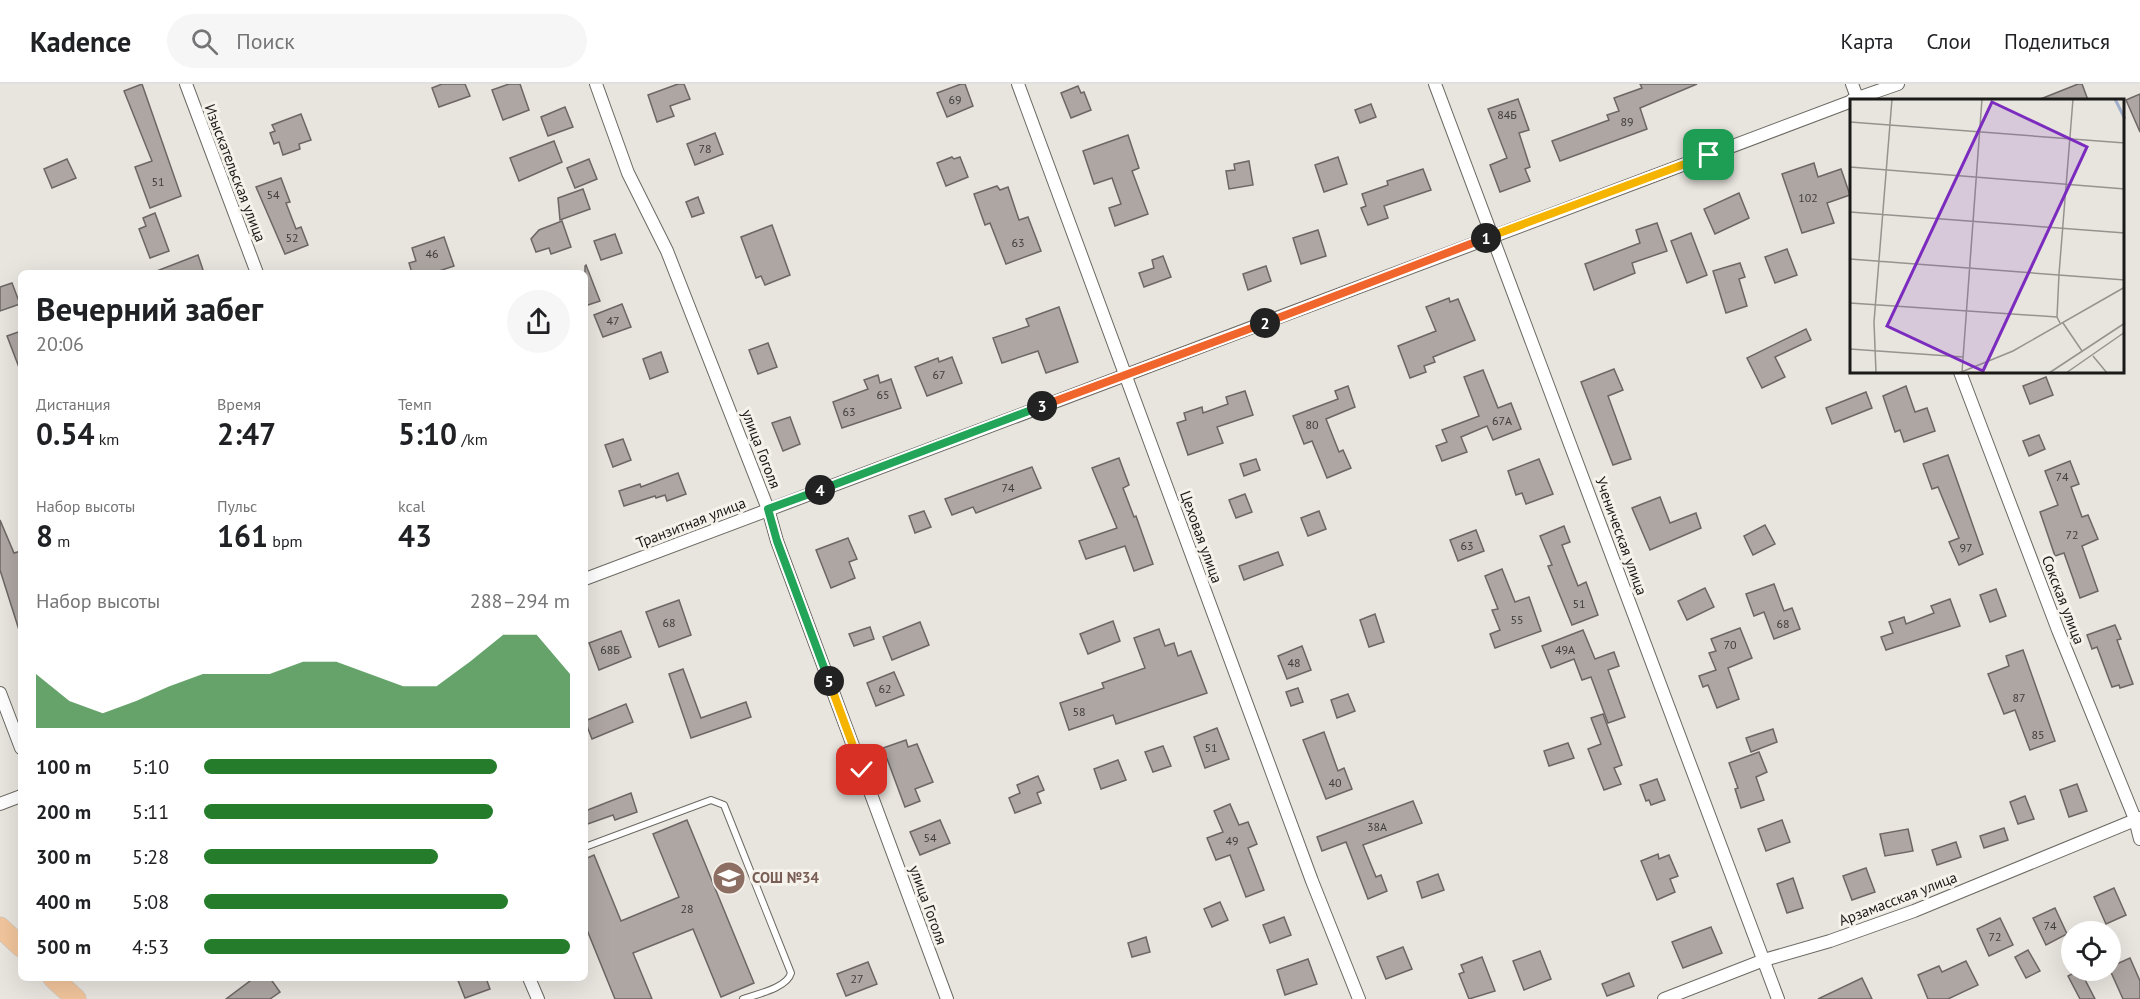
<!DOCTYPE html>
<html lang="ru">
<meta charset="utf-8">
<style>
body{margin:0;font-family:"PT Sans",sans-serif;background:#f6f6f6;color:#202124;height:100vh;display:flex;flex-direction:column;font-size:22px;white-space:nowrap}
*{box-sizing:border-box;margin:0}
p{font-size:20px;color:#757577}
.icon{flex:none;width:33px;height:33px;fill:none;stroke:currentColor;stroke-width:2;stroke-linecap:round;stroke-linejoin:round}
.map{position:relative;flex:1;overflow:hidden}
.drawer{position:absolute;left:18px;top:186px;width:570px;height:711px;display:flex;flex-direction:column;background:#fff;border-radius:9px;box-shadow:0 6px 24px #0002}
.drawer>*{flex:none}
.tools{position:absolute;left:2061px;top:837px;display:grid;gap:12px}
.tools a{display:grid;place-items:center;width:60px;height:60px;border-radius:50%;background:#fff;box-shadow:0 6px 24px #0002;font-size:30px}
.pin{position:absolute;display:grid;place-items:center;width:51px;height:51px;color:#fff;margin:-26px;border-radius:12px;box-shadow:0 3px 9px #0006}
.km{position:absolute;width:30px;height:30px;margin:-15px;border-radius:50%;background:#222;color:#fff;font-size:16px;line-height:30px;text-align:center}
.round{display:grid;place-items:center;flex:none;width:63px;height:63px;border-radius:32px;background:#f6f6f6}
.overview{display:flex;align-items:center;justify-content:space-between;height:102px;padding:0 18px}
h1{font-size:33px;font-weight:700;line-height:45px}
.figures{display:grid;grid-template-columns:repeat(3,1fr);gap:9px;height:102px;padding:6px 18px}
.figures div{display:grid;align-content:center}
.figures b{font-size:30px;font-weight:700}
.figures small{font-size:16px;font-weight:400}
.figures p{font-size:16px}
.chart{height:168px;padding:12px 18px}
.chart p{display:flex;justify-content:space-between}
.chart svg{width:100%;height:108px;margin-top:6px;fill:#257d2c;opacity:.7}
ul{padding:0 18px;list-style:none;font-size:20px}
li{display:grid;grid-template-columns:96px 72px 1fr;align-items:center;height:45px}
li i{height:15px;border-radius:8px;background:#257d2c}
header{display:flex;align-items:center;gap:36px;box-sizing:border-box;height:84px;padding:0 30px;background:#fff;border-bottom:2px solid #e0e0e0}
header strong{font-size:28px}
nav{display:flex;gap:33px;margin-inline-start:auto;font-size:21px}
.search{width:420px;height:54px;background:#f6f6f6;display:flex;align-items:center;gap:15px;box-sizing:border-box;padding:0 21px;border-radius:33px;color:#757577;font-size:22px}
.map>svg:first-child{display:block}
</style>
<header>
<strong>Kadence</strong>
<div class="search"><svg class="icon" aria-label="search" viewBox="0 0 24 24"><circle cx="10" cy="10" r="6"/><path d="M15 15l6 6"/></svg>Поиск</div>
<nav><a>Карта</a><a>Слои</a><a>Поделиться</a></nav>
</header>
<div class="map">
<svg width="2140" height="915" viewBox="0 0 2140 915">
<rect width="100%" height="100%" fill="#e8e4de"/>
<g fill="#ada6a3" stroke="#6d6664" stroke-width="1.5">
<polygon points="142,0 181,112 150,124 135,83 152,77 124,7"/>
<polygon points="442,0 465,0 470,12 439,23 432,4"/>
<polygon points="509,0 520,0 529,26 503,36 492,6"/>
<polygon points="678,0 684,0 690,15 670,22 674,32 657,38 648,11"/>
<polygon points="961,0 965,0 973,22 947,33 937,9"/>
<polygon points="1640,0 1697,0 1640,24 1647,45 1560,77 1552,57 1609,36 1607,31 1619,27 1614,14 1642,4"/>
<polygon points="2078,0 2082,0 2088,16 2038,16"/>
<polygon points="1078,2 1081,9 1084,8 1091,26 1071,34 1061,9"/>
<polygon points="2140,10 2140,48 2126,16"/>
<polygon points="1518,15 1529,46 1519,49 1530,83 1525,85 1530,97 1500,108 1490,81 1507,74 1488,25"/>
<polygon points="1371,20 1376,33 1360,39 1355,26"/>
<polygon points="565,23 573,43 548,52 541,33"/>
<polygon points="301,30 311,56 299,60 300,65 283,71 279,58 274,60 270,49 275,47 272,41"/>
<polygon points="715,49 723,70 695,81 687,60"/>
<polygon points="1128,51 1139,84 1132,87 1148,130 1115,142 1109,124 1121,120 1112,94 1094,100 1083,67"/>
<polygon points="554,57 562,78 519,97 510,74"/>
<polygon points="952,73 954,75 960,73 968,93 946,102 937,79"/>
<polygon points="1338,73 1347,100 1324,108 1315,81"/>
<polygon points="67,75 76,94 52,104 44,85"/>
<polygon points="589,75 597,95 575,104 567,84"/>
<polygon points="1249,77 1253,101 1229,105 1226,87 1235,86 1234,80"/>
<polygon points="1814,79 1818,93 1841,85 1850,111 1827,119 1834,139 1802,149 1782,90"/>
<polygon points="1423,85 1431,106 1384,122 1388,134 1368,141 1361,124 1366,122 1362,110 1388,101 1387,97"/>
<polygon points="281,94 290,118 286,119 296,145 301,143 308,161 285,170 256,103"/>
<polygon points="997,102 1000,106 1008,103 1019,136 1028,133 1041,167 1006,180 990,139 985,141 974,110"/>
<polygon points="583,105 590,125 560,136 558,114"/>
<polygon points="1739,109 1749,134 1715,150 1704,125"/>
<polygon points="698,113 704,129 692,133 686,118"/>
<polygon points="155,129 169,167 150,174 139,145 146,142 143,134"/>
<polygon points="562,137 571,163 551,170 549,164 536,168 531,155 539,146"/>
<polygon points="1657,139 1667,167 1632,179 1635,189 1594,206 1585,180 1640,159 1636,146"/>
<polygon points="772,141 790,191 765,201 761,192 756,194 741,153"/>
<polygon points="1318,146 1326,172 1301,180 1293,154"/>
<polygon points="1691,149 1707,191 1687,199 1671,157"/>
<polygon points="615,150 622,169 601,176 594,157"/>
<polygon points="444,153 454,182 433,189 412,189 409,179 416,177 412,164"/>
<polygon points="1787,165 1797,191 1775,199 1765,173"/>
<polygon points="198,171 204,189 155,189 154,188"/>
<polygon points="1163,172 1171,193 1144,203 1139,189 1154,184 1152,176"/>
<polygon points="1740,179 1745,193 1739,195 1747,222 1726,229 1713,187"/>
<polygon points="586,181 600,217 585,222 585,182"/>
<polygon points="1266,182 1271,197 1248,206 1243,190"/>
<polygon points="12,199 20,220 0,227 0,203"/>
<polygon points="1449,214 1450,218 1458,215 1475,256 1433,273 1435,278 1424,282 1426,288 1410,294 1398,262 1436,247 1426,223"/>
<polygon points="622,220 631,243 603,253 594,231"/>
<polygon points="1059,223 1078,278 1046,289 1038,267 1002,279 993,254 1029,242 1026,235"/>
<polygon points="1806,245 1811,256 1775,273 1785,293 1762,304 1747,274"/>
<polygon points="21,247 21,286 20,286 7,252"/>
<polygon points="768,259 777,283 758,290 749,266"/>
<polygon points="661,268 668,288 650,295 643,275"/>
<polygon points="952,273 962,299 927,312 915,283 938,274 939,278"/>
<polygon points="1614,285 1623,306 1608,312 1631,375 1613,381 1581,298"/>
<polygon points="1483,286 1498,324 1511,319 1521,345 1493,356 1487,342 1461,353 1467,368 1442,377 1436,362 1447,358 1442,346 1479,332 1464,293"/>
<polygon points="878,291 880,299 891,295 901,324 842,344 833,318 868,305 864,296"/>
<polygon points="2046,293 2053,311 2030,320 2023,302"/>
<polygon points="1348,302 1355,323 1326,335 1339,368 1343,366 1351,384 1327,394 1312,357 1304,360 1293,332 1338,315 1335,307"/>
<polygon points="1906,302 1915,328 1927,324 1935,347 1904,358 1900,346 1895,348 1883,312"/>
<polygon points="1245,307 1253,331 1217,343 1223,359 1188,371 1177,339 1186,336 1184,329 1202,323 1203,329 1228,320 1226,313"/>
<polygon points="1866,308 1872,324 1832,340 1826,324"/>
<polygon points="790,333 800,360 783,367 772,339"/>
<polygon points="2039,351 2045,365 2029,372 2023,357"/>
<polygon points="623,355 631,376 613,383 605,361"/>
<polygon points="1948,371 1983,470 1959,481 1949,458 1959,454 1938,403 1932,405 1923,380"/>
<polygon points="1119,374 1129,401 1123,404 1134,433 1136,432 1153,480 1134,487 1125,462 1086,475 1079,457 1117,444 1092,384"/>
<polygon points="1256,375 1260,386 1244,392 1240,380"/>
<polygon points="1539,375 1553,410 1526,420 1522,409 1516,411 1508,387"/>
<polygon points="2070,377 2079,400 2071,403 2082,433 2088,431 2098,455 2082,462 2098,507 2080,514 2064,469 2055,472 2040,428 2058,421 2045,387"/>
<polygon points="1032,383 1041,404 976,429 973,423 952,431 945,415"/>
<polygon points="678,389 686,410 667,417 665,411 656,414 655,412 624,422 619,407 640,400 641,403"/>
<polygon points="1245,410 1252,428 1236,434 1229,416"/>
<polygon points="1660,413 1670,439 1696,429 1701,444 1650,466 1632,424"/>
<polygon points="924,427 931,443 915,449 909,432"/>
<polygon points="1319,427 1326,445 1308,452 1301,434"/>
<polygon points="0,436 14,469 21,467 21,545 19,546 0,486"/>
<polygon points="1765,441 1775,460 1753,471 1744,452"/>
<polygon points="1564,442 1570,458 1562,461 1578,502 1586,498 1598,531 1572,541 1548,482 1552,481 1540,452"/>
<polygon points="1476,446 1484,467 1458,477 1450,456"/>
<polygon points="848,454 857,475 849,478 855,494 831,504 816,466"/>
<polygon points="1278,468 1283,481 1244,496 1239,482"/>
<polygon points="1502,485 1515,518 1529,513 1541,547 1495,564 1490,550 1500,546 1492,526 1498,525 1485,492"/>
<polygon points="1774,500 1784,527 1792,524 1800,545 1774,555 1764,528 1754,532 1746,510"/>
<polygon points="1705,504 1714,523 1687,536 1678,517"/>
<polygon points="1996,505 2006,532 1990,538 1980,511"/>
<polygon points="1950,515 1960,542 1886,566 1881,553 1893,549 1889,538 1904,533 1906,540 1934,529 1931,522"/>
<polygon points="679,516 691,551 659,563 646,528"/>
<polygon points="1375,530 1384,558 1369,563 1360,536"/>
<polygon points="1113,537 1120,557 1088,570 1080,550"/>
<polygon points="920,538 929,561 892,576 883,553"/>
<polygon points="2115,541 2121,555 2117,556 2133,600 2120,604 2119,601 2112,603 2097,563 2092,565 2087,551"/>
<polygon points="870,543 874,555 854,562 849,550"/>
<polygon points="1740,544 1752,574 1728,584 1739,615 1717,624 1708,601 1703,603 1699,592 1716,586 1709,569 1716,567 1711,555"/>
<polygon points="1159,545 1165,562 1174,559 1178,572 1191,567 1207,609 1116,640 1113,631 1069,646 1060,619 1104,604 1102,599 1145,584 1134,554"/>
<polygon points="1583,546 1595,575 1614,568 1619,582 1608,586 1625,633 1608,639 1591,593 1582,596 1574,575 1551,584 1542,562"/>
<polygon points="621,547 631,573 599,586 589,559"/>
<polygon points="1302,562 1311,586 1287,595 1278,572"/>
<polygon points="2023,566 2055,657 2030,666 2015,626 2004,630 1988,590 2009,582 2006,572"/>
<polygon points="683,585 701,634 746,618 751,633 691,654 669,590"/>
<polygon points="894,588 904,611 876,622 867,599"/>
<polygon points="1298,604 1303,618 1291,622 1286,608"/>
<polygon points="1348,610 1355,627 1337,634 1331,616"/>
<polygon points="626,620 633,638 592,655 585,637"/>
<polygon points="1603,630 1622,681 1614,684 1621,700 1604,706 1588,665 1601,660 1591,634"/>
<polygon points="1217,644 1229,675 1205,684 1194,653"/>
<polygon points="1773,645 1777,658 1751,668 1746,654"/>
<polygon points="1324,648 1338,687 1344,684 1352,705 1326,715 1303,656"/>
<polygon points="906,656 908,663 917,660 933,698 915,705 920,717 905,723 883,664"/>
<polygon points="1568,659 1574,674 1549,682 1544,667"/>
<polygon points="1163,662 1171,682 1153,688 1145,668"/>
<polygon points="1759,668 1767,688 1756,693 1764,716 1741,724 1735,705 1738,704 1729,679"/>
<polygon points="1118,676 1126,696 1101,705 1094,685"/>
<polygon points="1038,692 1044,706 1037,709 1041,719 1015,729 1009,714 1020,709 1017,701"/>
<polygon points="1657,695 1665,716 1651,721 1649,716 1646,717 1640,701"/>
<polygon points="2077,700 2087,727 2069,733 2060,706"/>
<polygon points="631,709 637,728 615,736 613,731 585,741 585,727"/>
<polygon points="2025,712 2034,735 2018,740 2010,718"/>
<polygon points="1413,717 1422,739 1363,761 1376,793 1381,791 1387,807 1368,815 1346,758 1322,767 1317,753"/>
<polygon points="1230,720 1239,741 1248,738 1257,760 1248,764 1264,806 1246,813 1230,771 1216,776 1207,754 1223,748 1214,727"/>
<polygon points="687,736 754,899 721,913 693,845 633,869 652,915 615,915 585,841 585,775 594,771 621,837 679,813 653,750"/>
<polygon points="940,736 950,759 920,771 910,748"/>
<polygon points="1782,736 1790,758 1766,767 1758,745"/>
<polygon points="2004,744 2008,756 1984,764 1980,752"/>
<polygon points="1908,745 1913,767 1885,772 1880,750"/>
<polygon points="1956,758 1961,773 1937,781 1932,766"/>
<polygon points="1658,770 1659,775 1669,771 1678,792 1670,795 1675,808 1657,816 1641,777"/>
<polygon points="1866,784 1875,808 1852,816 1843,792"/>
<polygon points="1438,790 1444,806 1422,814 1417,798"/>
<polygon points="1793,794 1803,824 1787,829 1777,800"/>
<polygon points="2114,804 2126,831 2106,840 2094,813"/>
<polygon points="1220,818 1228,836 1212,843 1204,825"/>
<polygon points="2055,824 2067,850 2046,861 2033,834"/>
<polygon points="1284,833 1291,851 1270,859 1263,841"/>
<polygon points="2000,834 2013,861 1989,872 1977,845"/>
<polygon points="1711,843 1722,869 1683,884 1672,858"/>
<polygon points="1146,853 1150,868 1132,873 1128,859"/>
<polygon points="1403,863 1412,885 1386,895 1377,873"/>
<polygon points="2028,866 2040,887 2026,894 2015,873"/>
<polygon points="1540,867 1551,895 1524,906 1513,877"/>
<polygon points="1482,873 1495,907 1469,915 1459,890 1464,888 1461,881"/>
<polygon points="2130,874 2140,897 2140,915 2123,915 2110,886 2110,883"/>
<polygon points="1308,875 1317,900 1285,911 1277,886"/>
<polygon points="1966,877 1978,901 1948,915 1928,915 1918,891 1939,882 1942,888"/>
<polygon points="868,878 877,900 846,912 837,890"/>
<polygon points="2079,886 2080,886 2095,915 2080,915 2068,892"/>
<polygon points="1629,889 1634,902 1607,912 1602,900"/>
<polygon points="254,894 270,894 280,908 270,915 226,915"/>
<polygon points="457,894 486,894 490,905 465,914"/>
<polygon points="1862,894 1872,915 1818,915"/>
</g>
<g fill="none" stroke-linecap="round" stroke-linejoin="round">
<g stroke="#6c6963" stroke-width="8">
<path id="service" d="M585,763L711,716L724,721L791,889C787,904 757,910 743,915"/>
</g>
<g stroke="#6c6963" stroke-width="14">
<g id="minor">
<polyline points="186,0 257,189"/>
<polyline points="596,0 628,89 667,167 768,425 777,457 947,915"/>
<polyline points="1018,0 1312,797 1359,915"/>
<polyline points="1435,0 1778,915"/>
<polyline points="1852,0 1858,16"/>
<polyline points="1852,16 1898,0"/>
<polyline points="1960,288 2058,546 2135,735 2140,755"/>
<polyline points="585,495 1852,17"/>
<polyline points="0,609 21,664"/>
<polyline points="0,720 21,712"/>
<polyline points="529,894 538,915"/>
<polyline points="1664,915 1764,876 1830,857 1914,827 2140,734"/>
</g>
</g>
<g stroke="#c4c3c3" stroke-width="21">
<g id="primary">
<polyline points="0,843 21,863"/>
<polyline points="53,894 76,915"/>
</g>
</g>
<use href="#service" stroke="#fff" stroke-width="6"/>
<use href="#minor" stroke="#fff" stroke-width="12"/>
<use href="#primary" stroke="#f1c59c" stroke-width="20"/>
</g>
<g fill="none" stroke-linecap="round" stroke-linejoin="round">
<g stroke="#fff" stroke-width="12">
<polyline id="split-1" points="1486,154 1709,71"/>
</g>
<g stroke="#fff" stroke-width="12">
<polyline id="split-2" points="1265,239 1486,154"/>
</g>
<g stroke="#fff" stroke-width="12">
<polyline id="split-3" points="1042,322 1265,239"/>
</g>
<g stroke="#fff" stroke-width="12">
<polyline id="split-4" points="820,406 1042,322"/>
</g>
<g stroke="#fff" stroke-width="12">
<polyline id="split-5" points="820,406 768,425 777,457 829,597"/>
</g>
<g stroke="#fff" stroke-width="12">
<polyline id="split-6" points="829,597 862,686"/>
</g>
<use href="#split-1" stroke="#f5b400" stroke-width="8"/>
<use href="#split-2" stroke="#f0652b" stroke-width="8"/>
<use href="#split-3" stroke="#f0652b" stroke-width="8"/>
<use href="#split-4" stroke="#22a559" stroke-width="8"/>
<use href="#split-5" stroke="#22a559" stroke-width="8"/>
<use href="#split-6" stroke="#f5b400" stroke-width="8"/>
</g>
<defs>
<g id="school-disc" transform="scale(1.725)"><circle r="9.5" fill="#8d6e63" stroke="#f5f1eb"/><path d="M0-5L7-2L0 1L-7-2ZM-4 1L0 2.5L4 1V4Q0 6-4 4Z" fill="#fff"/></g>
</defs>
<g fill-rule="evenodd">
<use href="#school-disc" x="729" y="794"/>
</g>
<g text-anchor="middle" stroke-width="6" stroke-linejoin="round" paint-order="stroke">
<g font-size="12" fill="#403d3b">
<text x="955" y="20">69</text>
<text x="1507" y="35">84Б</text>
<text x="1627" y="42">89</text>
<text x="705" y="69">78</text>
<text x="158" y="102">51</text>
<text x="273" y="115">54</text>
<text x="1808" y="118">102</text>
<text x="292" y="158">52</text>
<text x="1018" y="163">63</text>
<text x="432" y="174">46</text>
<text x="613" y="241">47</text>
<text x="939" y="295">67</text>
<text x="883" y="315">65</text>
<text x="849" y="332">63</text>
<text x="1502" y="341">67А</text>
<text x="1312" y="345">80</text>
<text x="2062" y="397">74</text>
<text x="1008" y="408">74</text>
<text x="2072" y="455">72</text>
<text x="1467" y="466">63</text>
<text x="1966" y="468">97</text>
<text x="1579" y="524">51</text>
<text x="1517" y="540">55</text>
<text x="669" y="543">68</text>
<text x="1783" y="544">68</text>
<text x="1730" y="565">70</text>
<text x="610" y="570">68Б</text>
<text x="1565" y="570">49А</text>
<text x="1294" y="583">48</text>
<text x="885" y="609">62</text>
<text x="2019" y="618">87</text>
<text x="1079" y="632">58</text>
<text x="2038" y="655">85</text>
<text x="1211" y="668">51</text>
<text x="1335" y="703">40</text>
<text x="1377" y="747">38А</text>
<text x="930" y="758">54</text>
<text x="1232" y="761">49</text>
<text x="687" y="829">28</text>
<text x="2050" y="846">74</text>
<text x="1995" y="857">72</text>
<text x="857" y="899">27</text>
</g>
<g font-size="15" fill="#1b1a18" stroke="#f5f1eb">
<text transform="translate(235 89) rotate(69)" y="5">Изыскательская улица</text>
<text transform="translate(761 365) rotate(69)" y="5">улица Гоголя</text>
<text transform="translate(691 439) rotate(-21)" y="5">Транзитная улица</text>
<text transform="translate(1621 452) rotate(70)" y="5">Ученическая улица</text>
<text transform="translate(1201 453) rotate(70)" y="5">Цеховая улица</text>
<text transform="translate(2063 516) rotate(69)" y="5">Сокская улица</text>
<text transform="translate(1898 815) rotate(-21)" y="5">Арзамасская улица</text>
<text transform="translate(928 821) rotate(70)" y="5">улица Гоголя</text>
</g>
<g font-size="15" font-weight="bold" fill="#785e54" stroke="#f5f1eb" text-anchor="start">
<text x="752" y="799">СОШ №34</text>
</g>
</g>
<g transform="translate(1850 15)">
<rect width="274" height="274" fill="#e8e4de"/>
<path fill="none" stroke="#9fafcb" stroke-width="3" d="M265,0L275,20"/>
<path fill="none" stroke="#96938f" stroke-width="1.5" d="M0,23L275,44M0,68L275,90M0,113L275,134M0,160L275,181M0,204L207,218M210,224L207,218L209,175L223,0M213,224L232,252M0,250L113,258M243,257L257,274M112,273L132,0M26,274L24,223L42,0M109,274L163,252L275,188M199,274L275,224M216,274L275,233"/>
<path fill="#7b2cbf" fill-opacity="0.15" stroke="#7b2cbf" stroke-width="3" d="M142,3L237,48L133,272L37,227Z"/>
<rect width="274" height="274" fill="none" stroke="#1b1a18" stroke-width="3"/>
</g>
</svg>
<div class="tools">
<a><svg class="icon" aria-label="locate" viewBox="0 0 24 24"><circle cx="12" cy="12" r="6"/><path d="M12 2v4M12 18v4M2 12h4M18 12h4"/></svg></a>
</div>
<div class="pin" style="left:1709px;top:71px;background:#1e9e55"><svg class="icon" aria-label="arrive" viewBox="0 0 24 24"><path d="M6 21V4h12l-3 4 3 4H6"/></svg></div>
<div class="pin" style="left:862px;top:686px;background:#d93025"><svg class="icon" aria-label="check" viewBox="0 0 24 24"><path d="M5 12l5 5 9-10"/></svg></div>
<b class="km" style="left:1486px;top:154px">1</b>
<b class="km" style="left:1265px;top:239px">2</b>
<b class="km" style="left:1042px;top:322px">3</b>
<b class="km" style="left:820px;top:406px">4</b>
<b class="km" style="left:829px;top:597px">5</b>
<section class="drawer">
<div class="overview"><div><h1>Вечерний забег</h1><p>20:06</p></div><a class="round"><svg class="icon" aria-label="share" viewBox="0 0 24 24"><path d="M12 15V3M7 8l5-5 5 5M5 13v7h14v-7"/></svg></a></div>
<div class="figures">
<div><p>Дистанция</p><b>0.54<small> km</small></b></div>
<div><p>Время</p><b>2:47</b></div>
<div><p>Темп</p><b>5:10<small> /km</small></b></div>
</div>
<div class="figures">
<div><p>Набор высоты</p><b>8<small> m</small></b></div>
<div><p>Пульс</p><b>161<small> bpm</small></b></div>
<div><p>kcal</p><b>43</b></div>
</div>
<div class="chart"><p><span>Набор высоты</span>288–294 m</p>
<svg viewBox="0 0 160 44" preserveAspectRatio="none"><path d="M0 44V22L10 33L20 38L30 33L40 27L50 22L60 22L70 22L80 17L90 17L100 22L110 27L120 27L130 17L140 6L150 6L160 22V44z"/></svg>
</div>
<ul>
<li><b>100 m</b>5:10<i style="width:80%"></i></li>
<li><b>200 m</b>5:11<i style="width:79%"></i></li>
<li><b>300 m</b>5:28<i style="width:64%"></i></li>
<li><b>400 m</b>5:08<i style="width:83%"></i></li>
<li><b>500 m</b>4:53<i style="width:100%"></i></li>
</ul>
</section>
</div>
